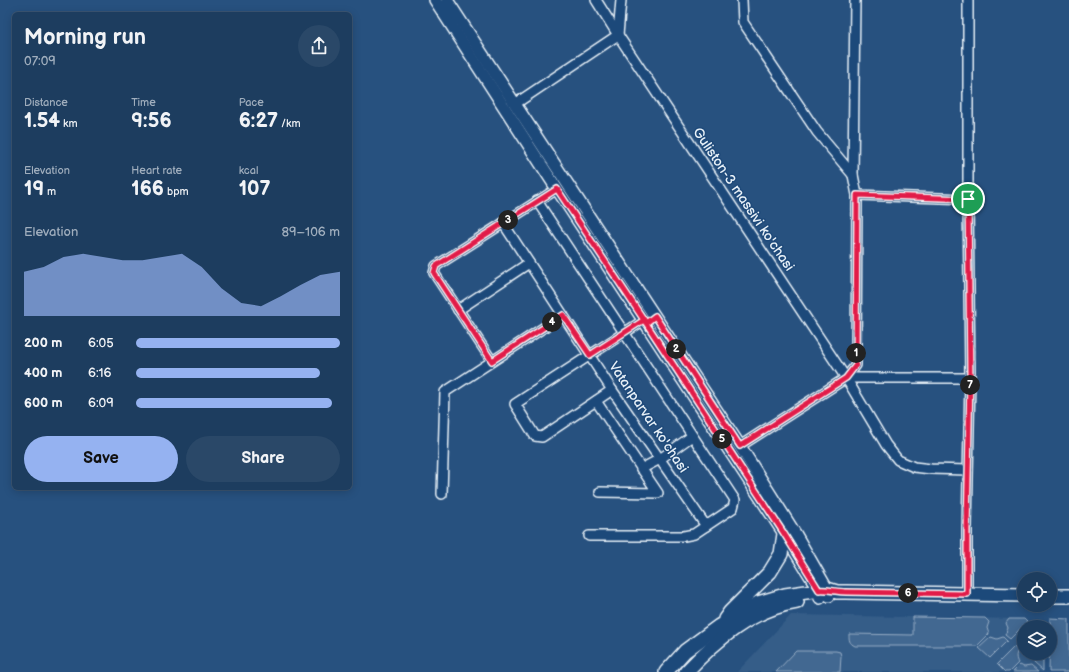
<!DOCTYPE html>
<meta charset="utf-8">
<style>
body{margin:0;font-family:"Balsamiq Sans",sans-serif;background:#2a4868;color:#f1f3f6;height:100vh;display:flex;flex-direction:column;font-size:15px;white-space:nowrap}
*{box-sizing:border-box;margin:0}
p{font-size:13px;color:#a0aebd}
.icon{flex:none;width:22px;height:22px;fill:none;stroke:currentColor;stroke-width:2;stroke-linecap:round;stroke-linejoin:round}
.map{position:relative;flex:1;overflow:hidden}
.sheet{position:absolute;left:12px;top:12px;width:340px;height:478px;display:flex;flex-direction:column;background:#1d3d5f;border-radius:6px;box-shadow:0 2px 10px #0003,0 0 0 1px #3b5674}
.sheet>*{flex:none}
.controls{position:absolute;left:1017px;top:572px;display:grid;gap:8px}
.controls a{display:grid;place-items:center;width:40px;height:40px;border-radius:50%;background:#1d3d5f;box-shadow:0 2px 10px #0003,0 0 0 1px #3b5674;font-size:20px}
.pin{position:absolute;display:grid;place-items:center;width:34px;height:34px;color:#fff;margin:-17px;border:2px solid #fff;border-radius:50%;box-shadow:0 1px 4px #0007}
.km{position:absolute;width:20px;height:20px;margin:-10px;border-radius:50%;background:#222;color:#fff;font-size:11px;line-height:20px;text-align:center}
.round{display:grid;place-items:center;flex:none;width:42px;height:42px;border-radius:21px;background:#2a4868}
.summary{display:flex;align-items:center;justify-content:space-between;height:68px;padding:0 12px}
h1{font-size:22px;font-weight:700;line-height:30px}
.metrics{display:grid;grid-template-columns:repeat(3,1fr);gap:6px;height:68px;padding:4px 12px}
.metrics div{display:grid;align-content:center}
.metrics b{font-size:20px;font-weight:700}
.metrics small{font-size:11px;font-weight:400}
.metrics p{font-size:11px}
.chart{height:112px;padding:8px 12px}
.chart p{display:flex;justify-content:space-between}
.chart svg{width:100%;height:72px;margin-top:4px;fill:#95b2f1;opacity:.7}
.action{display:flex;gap:8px;margin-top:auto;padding:8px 12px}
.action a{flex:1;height:46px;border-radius:24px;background:#95b2f1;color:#111;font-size:16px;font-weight:700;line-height:46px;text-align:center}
.action a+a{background:#2a4868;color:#f1f3f6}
ul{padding:0 12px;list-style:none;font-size:13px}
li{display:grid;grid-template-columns:64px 48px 1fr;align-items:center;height:30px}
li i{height:10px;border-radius:5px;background:#95b2f1}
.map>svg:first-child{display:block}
</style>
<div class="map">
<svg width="1069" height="672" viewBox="0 0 1069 672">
<rect width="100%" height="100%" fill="#27517f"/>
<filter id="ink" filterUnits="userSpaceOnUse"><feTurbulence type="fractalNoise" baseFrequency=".025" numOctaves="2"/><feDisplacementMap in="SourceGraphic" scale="8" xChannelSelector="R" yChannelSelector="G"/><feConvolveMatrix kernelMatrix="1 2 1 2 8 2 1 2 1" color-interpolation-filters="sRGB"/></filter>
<g filter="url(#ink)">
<polygon fill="#355d88" points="791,615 1024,619 1031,627 1024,627 1024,653 1043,653 1043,672 737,672"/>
<g fill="#436891" stroke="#96acc4">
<path d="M913,617L985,618L989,622L987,628L989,634L977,646H855C849,643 849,640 849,634L913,635Z"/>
<polygon points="1050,618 1069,619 1069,672 1049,672"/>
<polygon points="1009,619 1024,619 1027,622 1010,639 1005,635 1008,628 1006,623"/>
<polygon points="991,637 997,639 1003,637 1007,641 990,658 979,648"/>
<path d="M1014,647L1018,651C1015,655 1016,659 1018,663L1009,672H1005L997,664Z"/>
<polygon points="796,651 836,651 840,652 841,656 840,672 776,672"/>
<path d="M1035,653H1043V671L1034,663C1036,659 1037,657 1035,653Z"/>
<polygon points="1020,665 1024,667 1031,666 1038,672 1013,672"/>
</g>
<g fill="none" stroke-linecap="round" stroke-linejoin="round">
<g stroke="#e8f1f8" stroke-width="12">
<g id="minor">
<polyline points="596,0 618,35 846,378 886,445 898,460 914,467 931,469 968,470"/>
<polyline points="742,0 743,22 817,132 853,175"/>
<polyline points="515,104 618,35 621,0"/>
<polyline points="857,195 968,199"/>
<polyline points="537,201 735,500 733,508 694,534 684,536 589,536"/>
<polyline points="503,223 612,390 706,526"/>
<polyline points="458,310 529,263"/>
<polyline points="492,361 434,273 436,266 557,189"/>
<polyline points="846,378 970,378"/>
<polyline points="612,390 542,437 535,436 515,404 644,320"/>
<polyline points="596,401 658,493 600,492"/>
<polyline points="740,446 846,378 856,365 857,195 853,175 855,0"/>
<polyline points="641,469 660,459 692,436"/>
<polyline points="442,494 445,392 563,315"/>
<polyline points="967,594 967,530 970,378 968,199 968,0"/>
</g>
</g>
<g stroke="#e8f1f8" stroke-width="14">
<g id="tertiary">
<polyline points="435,0 557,189 783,532 819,590 820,598"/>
<polyline points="447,0 515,104 740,446 796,535 827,589 829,596"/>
</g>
</g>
<g stroke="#e8f1f8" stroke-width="16">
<g id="secondary">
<polyline points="1050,596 1069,596"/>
<polyline points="725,619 730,612 770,572 781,554 784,534"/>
<polyline points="666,672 685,651 719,626 758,603 785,595 827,589 837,592 846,592 1024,595"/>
<path d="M686,672C716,640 752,609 797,602"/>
</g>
</g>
<use href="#minor" stroke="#1f4a7a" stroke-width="9"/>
<use href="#tertiary" stroke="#1f4a7a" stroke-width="11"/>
<use href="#secondary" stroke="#1f4a7a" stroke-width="13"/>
</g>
</g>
<g fill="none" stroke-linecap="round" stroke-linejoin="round" filter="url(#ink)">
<g stroke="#fff" stroke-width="8">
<path id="route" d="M968,199L857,195L856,365L846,378L740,446L655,316L646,323L557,189L436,266L434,273L492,361L563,315L590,355L644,320L783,532L819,590C828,589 836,592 846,592L967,594V530L970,378L968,199"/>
</g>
<use href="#route" stroke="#e11d48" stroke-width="5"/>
</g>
<g text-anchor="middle" stroke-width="3" stroke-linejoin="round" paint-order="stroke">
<g font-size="14" fill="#e8f1f8" stroke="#1f4a7a">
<text transform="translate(744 199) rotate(56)" y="5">Guliston-3 massivi ko'chasi</text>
<text transform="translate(649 417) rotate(56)" y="5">Vatanparvar ko'chasi</text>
</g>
</g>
</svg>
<div class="controls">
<a><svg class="icon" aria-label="locate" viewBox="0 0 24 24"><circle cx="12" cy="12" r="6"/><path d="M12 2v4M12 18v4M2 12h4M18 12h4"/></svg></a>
<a><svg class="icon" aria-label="layers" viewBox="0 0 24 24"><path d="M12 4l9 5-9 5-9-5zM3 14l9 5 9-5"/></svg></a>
</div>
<div class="pin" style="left:968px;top:199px;background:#1e9e55"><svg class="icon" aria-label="arrive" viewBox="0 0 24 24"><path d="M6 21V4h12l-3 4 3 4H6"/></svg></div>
<b class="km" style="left:856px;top:353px">1</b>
<b class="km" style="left:676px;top:349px">2</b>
<b class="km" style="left:508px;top:220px">3</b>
<b class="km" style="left:552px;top:322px">4</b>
<b class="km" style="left:722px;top:439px">5</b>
<b class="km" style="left:908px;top:593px">6</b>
<b class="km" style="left:970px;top:385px">7</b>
<section class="sheet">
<div class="summary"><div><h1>Morning run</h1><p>07:09</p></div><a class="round"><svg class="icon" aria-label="share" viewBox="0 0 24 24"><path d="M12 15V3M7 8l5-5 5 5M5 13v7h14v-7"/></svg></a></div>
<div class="metrics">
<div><p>Distance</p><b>1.54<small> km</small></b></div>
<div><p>Time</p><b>9:56</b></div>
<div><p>Pace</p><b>6:27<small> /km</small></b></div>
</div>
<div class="metrics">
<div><p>Elevation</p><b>19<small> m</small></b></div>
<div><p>Heart rate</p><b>166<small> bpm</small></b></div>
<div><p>kcal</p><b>107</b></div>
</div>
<div class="chart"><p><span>Elevation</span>89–106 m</p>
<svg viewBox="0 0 160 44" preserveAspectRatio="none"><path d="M0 44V17L10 14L20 8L30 6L40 8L50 10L60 10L70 8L80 6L90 14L100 27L110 36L120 38L130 32L140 25L150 19L160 17V44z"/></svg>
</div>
<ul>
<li><b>200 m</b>6:05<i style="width:100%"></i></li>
<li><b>400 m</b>6:16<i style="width:90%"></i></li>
<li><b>600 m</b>6:09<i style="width:96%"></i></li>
</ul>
<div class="action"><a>Save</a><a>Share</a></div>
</section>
</div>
